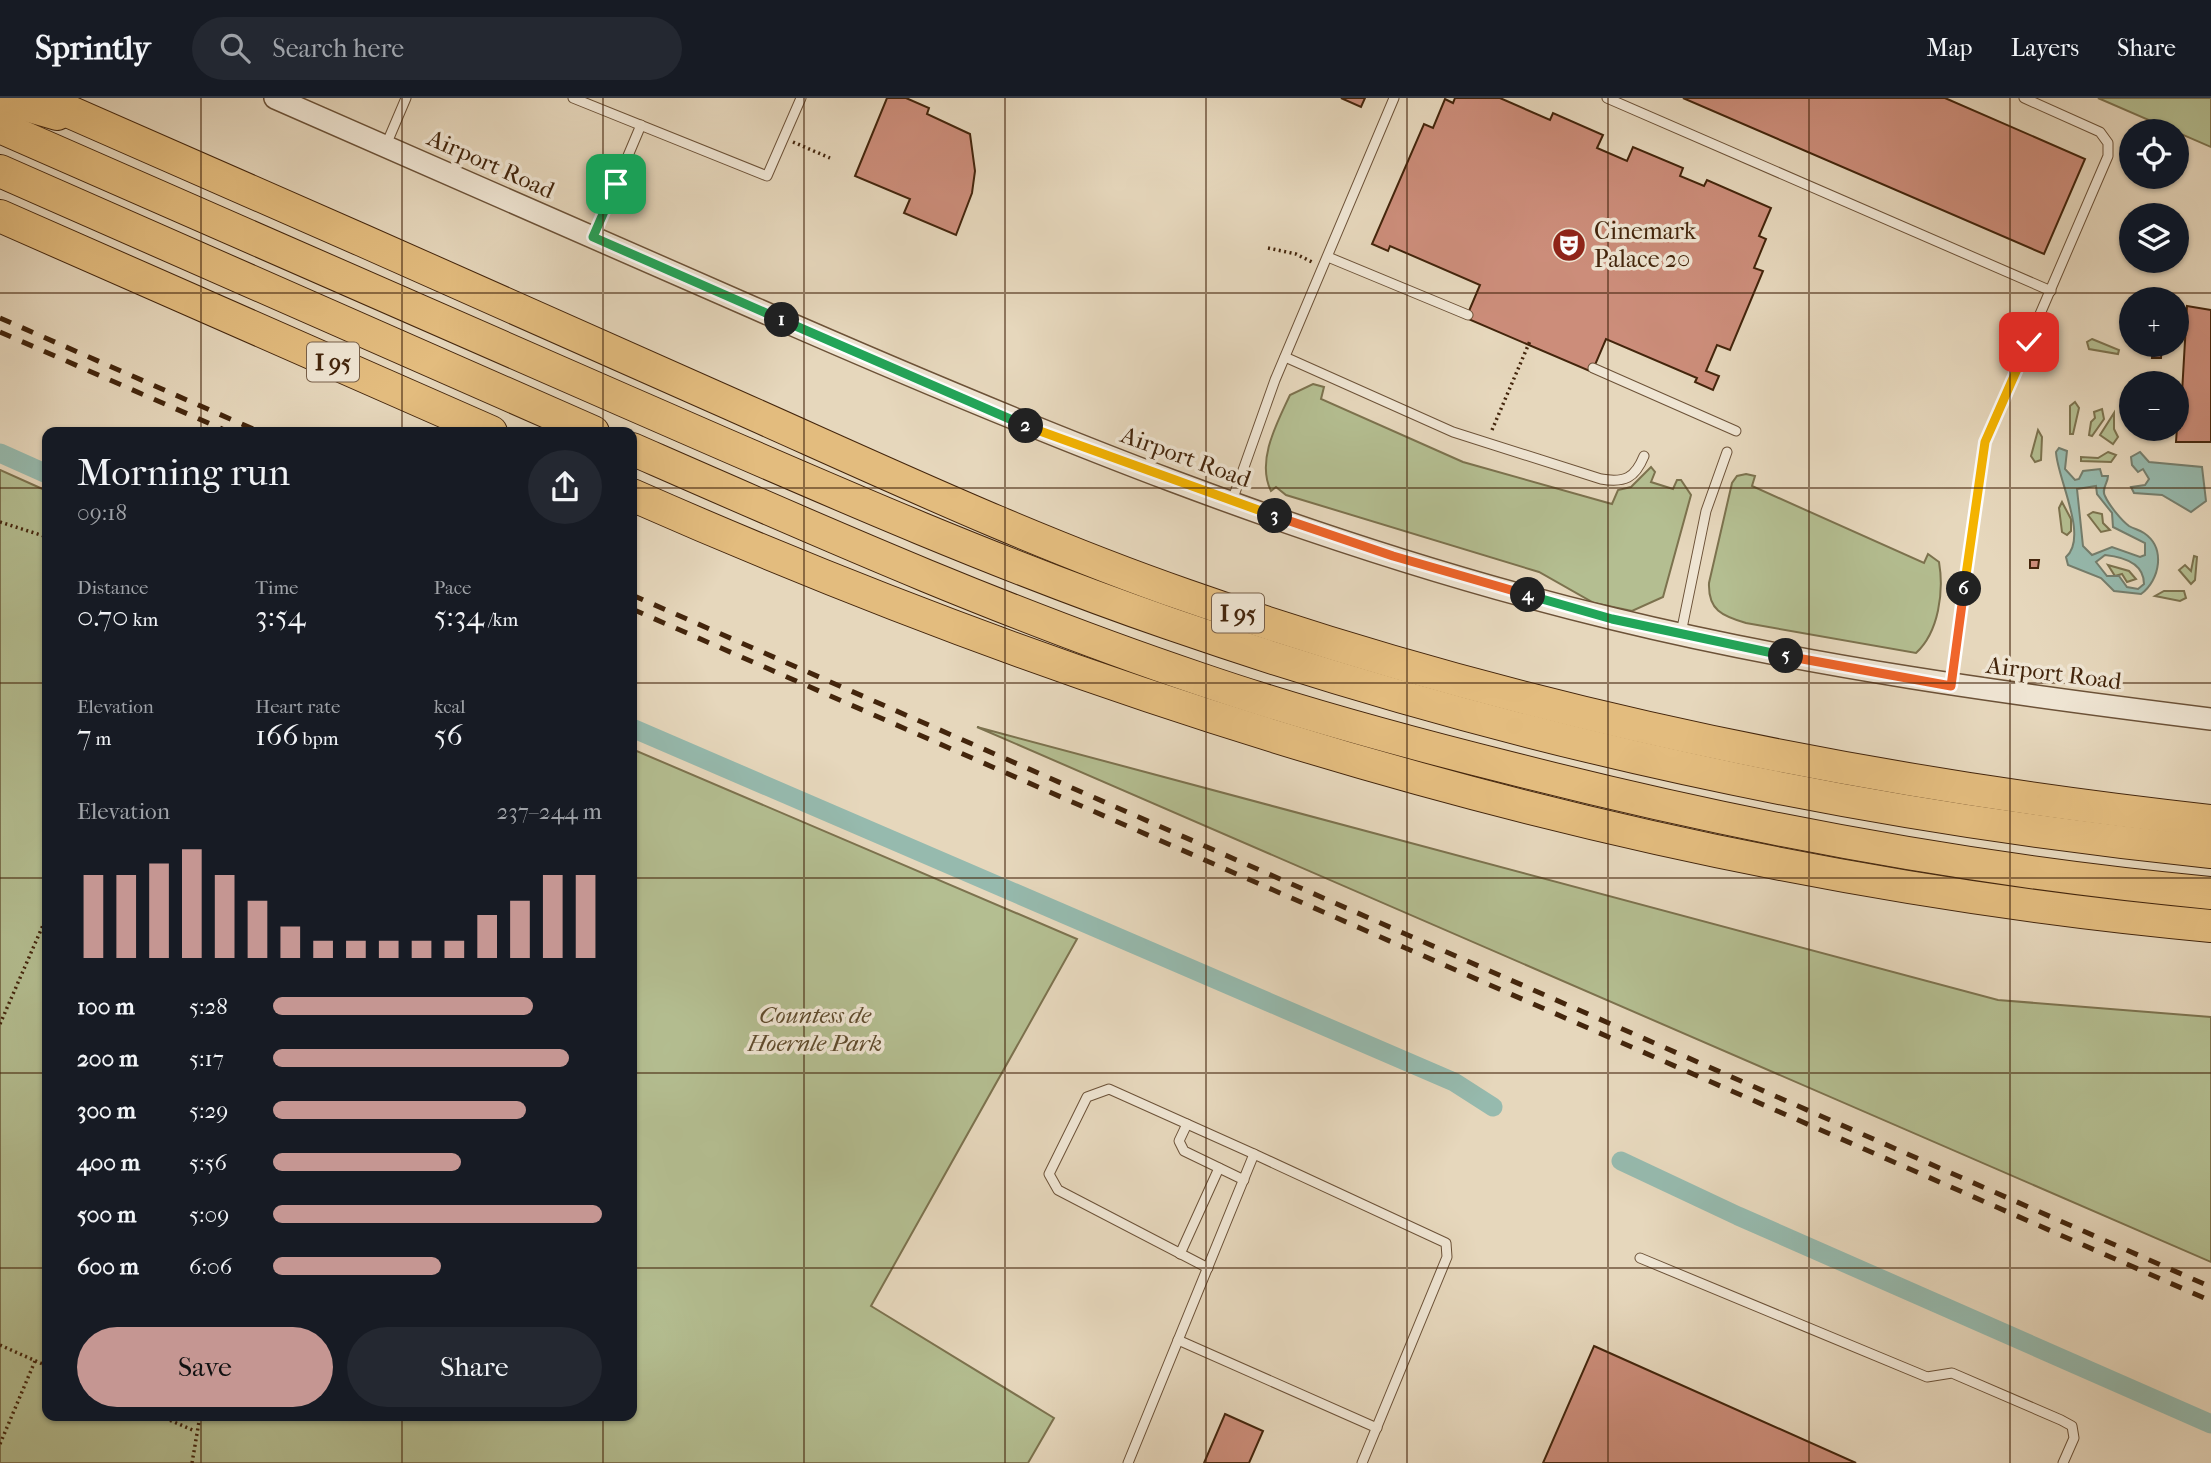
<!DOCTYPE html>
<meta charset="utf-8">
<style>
body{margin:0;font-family:"IM FELL French Canon",serif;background:#242831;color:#f1f3f6;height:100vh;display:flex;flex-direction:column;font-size:26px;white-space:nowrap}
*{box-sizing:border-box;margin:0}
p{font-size:23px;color:#9ea1a6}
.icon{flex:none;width:38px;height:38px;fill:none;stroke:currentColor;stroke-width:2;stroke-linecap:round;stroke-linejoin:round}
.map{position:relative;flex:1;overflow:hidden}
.side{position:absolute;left:42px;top:329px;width:595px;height:994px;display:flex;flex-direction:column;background:#171b24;border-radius:14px;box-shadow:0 2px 5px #0004}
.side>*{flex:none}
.tools{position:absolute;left:2119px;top:21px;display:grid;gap:14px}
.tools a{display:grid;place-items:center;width:70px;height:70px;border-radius:50%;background:#171b24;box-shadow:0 2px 5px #0004;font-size:35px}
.pin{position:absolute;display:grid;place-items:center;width:60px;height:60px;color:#fff;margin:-30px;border-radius:14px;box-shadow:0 4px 10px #0006}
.km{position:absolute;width:35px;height:35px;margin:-18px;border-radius:50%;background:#222;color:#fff;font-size:19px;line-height:35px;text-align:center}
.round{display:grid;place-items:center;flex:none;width:74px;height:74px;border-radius:37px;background:#242831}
.overview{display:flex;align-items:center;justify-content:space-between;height:119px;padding:0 35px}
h1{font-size:38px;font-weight:600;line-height:52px}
.metrics{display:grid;grid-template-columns:repeat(3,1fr);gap:10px;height:119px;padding:7px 35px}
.metrics div{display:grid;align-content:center}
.metrics b{font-size:30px;font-weight:600}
.metrics small{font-size:19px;font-weight:400}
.metrics p{font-size:19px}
.chart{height:196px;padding:14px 35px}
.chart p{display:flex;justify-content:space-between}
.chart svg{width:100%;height:126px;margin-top:7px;stroke:#c59692;stroke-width:6}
.action{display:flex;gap:14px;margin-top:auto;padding:14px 35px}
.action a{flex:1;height:80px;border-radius:42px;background:#c59692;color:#111;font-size:28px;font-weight:600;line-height:80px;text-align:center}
.action a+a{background:#242831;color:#f1f3f6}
ul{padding:0 35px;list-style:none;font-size:23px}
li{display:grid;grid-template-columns:112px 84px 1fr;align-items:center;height:52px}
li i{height:18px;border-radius:9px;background:#c59692}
header{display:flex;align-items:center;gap:42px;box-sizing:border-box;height:98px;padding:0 35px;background:#171b24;border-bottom:2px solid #363941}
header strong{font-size:33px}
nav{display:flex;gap:38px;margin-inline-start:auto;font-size:24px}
.search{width:490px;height:63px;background:#242831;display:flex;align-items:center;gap:18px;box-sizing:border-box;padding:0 24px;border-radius:38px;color:#9ea1a6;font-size:26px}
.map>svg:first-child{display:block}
</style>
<header>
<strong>Sprintly</strong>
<div class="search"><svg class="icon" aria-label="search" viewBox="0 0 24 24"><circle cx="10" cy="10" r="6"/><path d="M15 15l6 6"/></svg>Search here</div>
<nav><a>Map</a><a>Layers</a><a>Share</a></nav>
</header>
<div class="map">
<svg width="2211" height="1365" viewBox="0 0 2211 1365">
<rect width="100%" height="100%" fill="#e6d7bc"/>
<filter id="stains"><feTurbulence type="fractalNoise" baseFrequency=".00286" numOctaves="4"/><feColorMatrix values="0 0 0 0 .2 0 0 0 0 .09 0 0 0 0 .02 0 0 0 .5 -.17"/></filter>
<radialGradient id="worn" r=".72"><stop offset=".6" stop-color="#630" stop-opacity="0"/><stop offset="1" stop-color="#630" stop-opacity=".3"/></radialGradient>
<g fill="#b4be91" stroke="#7c724e" stroke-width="2">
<polygon points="2098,0 2211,0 2211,49"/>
<polygon points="2092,241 2119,252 2118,256 2089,251 2087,244"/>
<path d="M1313,286L1324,289L1321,301L1463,364L1612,406L1618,392L1631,389L1651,369L1655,374L1651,384L1673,391L1677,382H1681L1691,397L1663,499L1632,513L1594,505L1539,474L1286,397L1276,389L1271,393C1256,363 1277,325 1290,297Z"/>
<polygon points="2075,304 2079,310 2073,336 2070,336 2070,308"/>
<polygon points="2102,311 2104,321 2092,338 2089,337 2091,324 2095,320 2094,314"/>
<polygon points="2114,315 2114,331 2118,339 2113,346 2100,337"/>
<polygon points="2038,332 2042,339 2041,362 2035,364 2031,358"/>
<polygon points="2108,354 2116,357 2111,364 2081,363 2081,359 2098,360"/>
<polygon points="0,372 47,393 47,1318 632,1318 632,651 1077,841 871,1208 1054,1320 1028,1365 0,1365"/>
<path d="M1746,376L1755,378L1752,388L1924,465L1928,456L1939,464C1944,493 1939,534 1916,555L1746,525C1722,518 1708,512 1709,485L1732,385L1737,378Z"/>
<polygon points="2062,404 2071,421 2071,433 2067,437 2062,434 2059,410"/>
<polygon points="2093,414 2102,416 2103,425 2110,432 2101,434 2088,417"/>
<polygon points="2194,458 2197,459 2195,482 2191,486 2179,472 2185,467 2191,473"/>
<polygon points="2108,467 2129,473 2136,481 2127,484 2122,476 2115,478"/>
<polygon points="2164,493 2184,493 2186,500 2180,503 2155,498"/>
<polygon points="977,629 1998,902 2211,919 2211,1164"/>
</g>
<g fill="#96baae" stroke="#757e6d" stroke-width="2" fill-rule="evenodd">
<path d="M2059,350L2067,353L2065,371L2075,382L2079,381L2083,373L2100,371L2102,378H2108C2108,385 2101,391 2105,398C2109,407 2121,422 2129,428C2134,431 2140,432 2144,435C2166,450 2160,482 2141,496L2114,493L2101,480L2068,467L2066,459C2089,439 2057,380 2056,354ZM2096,388L2097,396L2112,415L2113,429L2145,445V457L2140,459L2112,449L2092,457L2083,448L2077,391ZM2105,457C2124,459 2144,465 2144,486L2138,491L2127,489L2119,478H2107L2096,464Z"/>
<polygon points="2140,354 2149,364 2202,369 2206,403 2191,414 2162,397 2134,395 2131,389 2145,387 2149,381 2143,371 2138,374 2132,367 2131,359"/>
</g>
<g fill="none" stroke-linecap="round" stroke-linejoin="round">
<g stroke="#96baae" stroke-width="19">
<polyline points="0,355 47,376"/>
<polyline points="632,630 1454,984 1493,1009"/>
<polyline points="1621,1063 1738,1118 2211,1326"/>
</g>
</g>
<g fill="#cc8d7a" stroke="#43250c" stroke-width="2">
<polygon points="887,0 906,0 929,10 927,16 970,36 975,73 972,95 956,137 904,115 910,101 855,78"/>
<polygon points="1341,0 1365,0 1361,9"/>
<polygon points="1455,0 1500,0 1550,22 1553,15 1603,37 1597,50 1627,63 1633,49 1683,70 1680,78 1704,88 1707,82 1771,110 1759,138 1766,141 1754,170 1763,173 1730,252 1717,247 1706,273 1719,278 1713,292 1695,284 1697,280 1606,241 1592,274 1466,220 1480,187 1390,148 1388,153 1372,146 1424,26 1433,30 1445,1 1453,5"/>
<polygon points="1683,0 1945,0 2085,61 2044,156"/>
<polygon points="2187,208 2211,212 2211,344 2176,344 2177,329 2180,330"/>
<polygon points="2153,247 2162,247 2161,260 2152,260"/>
<polygon points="2030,462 2039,462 2038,470 2030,470"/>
<polygon points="1594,1248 1856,1365 1543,1365"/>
<polygon points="1225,1316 1263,1333 1249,1365 1204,1365"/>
</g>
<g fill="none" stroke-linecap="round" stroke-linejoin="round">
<g stroke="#6c5238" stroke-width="11">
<g id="service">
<polyline points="573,0 767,78 801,0"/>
<polyline points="1607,0 2051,193"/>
<polyline points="386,47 406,0"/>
<polyline points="594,138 641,27"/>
<polyline points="1328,159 1468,217"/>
<path d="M1285,259L1453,334L1601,381C1625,385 1635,380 1644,358"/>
<polyline points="1593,270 1736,333"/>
<polyline points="1232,403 1275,282 1394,0"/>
<polyline points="1681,535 1706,413 1727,354"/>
<polyline points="1951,586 1985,344 2108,58 2108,45 2100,34 2024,0"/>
<polyline points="1187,1026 1179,1043 1184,1053 1244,1082"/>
<polyline points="1180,1156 1219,1070"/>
<polyline points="1640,1160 1927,1279 1952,1275 2061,1322 2072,1328 2074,1340 2063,1365"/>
<polyline points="1208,1170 1058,1092 1049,1076 1087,999 1109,991 1254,1056"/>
<polyline points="1178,1242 1377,1330"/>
<polyline points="1128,1365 1254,1056 1446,1145 1447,1159 1362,1365"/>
</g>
</g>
<g stroke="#6c5238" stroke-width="24">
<path id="tertiary" d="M275,0C432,69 589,137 745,206C1027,330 1314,449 1614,521C1811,569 2010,596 2211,621"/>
</g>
<g stroke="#43250c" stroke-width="34">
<g id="motorway">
<polyline points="2,0 57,16"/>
<path d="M38,0C264,98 490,199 715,299C871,368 1024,441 1185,497C1515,613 1863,685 2211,723"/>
<path d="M0,29C208,120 416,212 625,303C804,381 983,461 1168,525C1506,642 1856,718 2211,754"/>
<polyline points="0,73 593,334"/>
<polyline points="0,118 491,334"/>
<path d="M632,351C819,433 1006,516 1200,581C1302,616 1406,644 1510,670C1740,729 1974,773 2211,795"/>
<path d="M632,397C1131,617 1666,778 2211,828"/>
</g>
</g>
<g stroke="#43250c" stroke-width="3.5" stroke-dasharray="2 3.5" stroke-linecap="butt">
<polyline points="793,44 830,60"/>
<polyline points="1268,150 1296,156 1312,164"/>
<polyline points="1492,332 1530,243"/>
<polyline points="0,424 47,439"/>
<polyline points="0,926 47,818"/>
<polyline points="0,1247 47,1268"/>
<polyline points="160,1318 195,1333"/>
<polyline points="0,1346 35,1263"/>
<polyline points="192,1365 200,1318"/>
</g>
<use href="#service" stroke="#efe5d3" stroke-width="9"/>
<use href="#tertiary" stroke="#efe5d3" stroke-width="21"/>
<use href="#motorway" stroke="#e3bc7e" stroke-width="32"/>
<g stroke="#43250c" stroke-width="5" stroke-dasharray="12 12" stroke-linecap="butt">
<polyline points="0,220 260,334"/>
<polyline points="0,234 229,334"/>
<polyline points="632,497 2211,1189"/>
<polyline points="632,511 2211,1203"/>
</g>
</g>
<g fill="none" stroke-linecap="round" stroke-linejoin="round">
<g stroke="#fff" stroke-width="14">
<polyline id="split-1" points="616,86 593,139 782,222"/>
</g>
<g stroke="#fff" stroke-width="14">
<polyline id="split-2" points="782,222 1026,328"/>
</g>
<g stroke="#fff" stroke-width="14">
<polyline id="split-3" points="1026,328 1275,418"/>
</g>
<g stroke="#fff" stroke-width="14">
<polyline id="split-4" points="1275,418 1393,458 1528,497"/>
</g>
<g stroke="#fff" stroke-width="14">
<polyline id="split-5" points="1528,497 1612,521 1786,558"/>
</g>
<g stroke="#fff" stroke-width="14">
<polyline id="split-6" points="1786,558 1951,588 1964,491"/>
</g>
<g stroke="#fff" stroke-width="14">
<polyline id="split-7" points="1964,491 1985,344 2029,244"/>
</g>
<use href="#split-1" stroke="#22a559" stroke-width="9"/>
<use href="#split-2" stroke="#22a559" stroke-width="9"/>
<use href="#split-3" stroke="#f5b400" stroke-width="9"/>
<use href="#split-4" stroke="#f0652b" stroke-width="9"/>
<use href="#split-5" stroke="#22a559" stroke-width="9"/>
<use href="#split-6" stroke="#f0652b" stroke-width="9"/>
<use href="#split-7" stroke="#f5b400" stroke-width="9"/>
</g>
<path fill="none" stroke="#43250c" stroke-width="2" stroke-opacity="0.55" d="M201,0V334M402,0V334M603,0V334M804,0V1365M1005,0V1365M1206,0V1365M1407,0V1365M1608,0V1365M1809,0V1365M2010,0V1365M0,195H2211M0,390H47M632,390H2211M0,585H47M632,585H2211M0,780H47M632,780H2211M0,975H47M632,975H2211M0,1170H47M632,1170H2211M201,1318V1365M402,1318V1365M603,1318V1365"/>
<defs>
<g id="theatre-disc" transform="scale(1.75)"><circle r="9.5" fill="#8f2418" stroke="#efe5d3"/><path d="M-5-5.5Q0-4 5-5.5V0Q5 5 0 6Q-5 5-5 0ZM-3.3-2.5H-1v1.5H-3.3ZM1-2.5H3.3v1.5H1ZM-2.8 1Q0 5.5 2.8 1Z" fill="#fff"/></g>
</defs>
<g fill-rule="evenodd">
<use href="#theatre-disc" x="1569" y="147"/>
</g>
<g text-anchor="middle" stroke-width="7" stroke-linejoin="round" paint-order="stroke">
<g fill="#efe5d3" stroke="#775f48" stroke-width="2">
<rect x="307" y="244.5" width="52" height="39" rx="5"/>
<rect x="1212" y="495.5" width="52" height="39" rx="5"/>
</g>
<g font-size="23" font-weight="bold" fill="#43250c">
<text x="333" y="272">I 95</text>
<text x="1238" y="523">I 95</text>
</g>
<g font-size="24" fill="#43250c" stroke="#efe5d3">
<text transform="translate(491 66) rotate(24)" y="8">Airport Road</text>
<text transform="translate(1186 359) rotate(20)" y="8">Airport Road</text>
<text transform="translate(2054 575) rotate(7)" y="8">Airport Road</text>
</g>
<g font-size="24" fill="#43250c" stroke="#efe5d3" text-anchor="start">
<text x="1594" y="141">Cinemark<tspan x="1594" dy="28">Palace 20</tspan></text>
</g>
<g font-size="24" font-style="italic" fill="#5f4b2d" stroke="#efe5d3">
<text x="815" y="925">Countess de<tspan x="815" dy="28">Hoernle Park</tspan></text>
</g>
</g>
<rect width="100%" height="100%" filter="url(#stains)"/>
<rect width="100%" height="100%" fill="url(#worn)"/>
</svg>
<div class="tools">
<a><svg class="icon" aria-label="locate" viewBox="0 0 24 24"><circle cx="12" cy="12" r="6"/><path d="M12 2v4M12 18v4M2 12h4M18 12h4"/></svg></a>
<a><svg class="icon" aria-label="layers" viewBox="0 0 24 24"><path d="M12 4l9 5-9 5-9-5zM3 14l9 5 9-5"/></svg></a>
<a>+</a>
<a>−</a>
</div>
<div class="pin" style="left:616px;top:86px;background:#1e9e55"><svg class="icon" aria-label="arrive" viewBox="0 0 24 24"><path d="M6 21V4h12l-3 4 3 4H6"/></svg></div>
<div class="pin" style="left:2029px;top:244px;background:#d93025"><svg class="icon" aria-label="check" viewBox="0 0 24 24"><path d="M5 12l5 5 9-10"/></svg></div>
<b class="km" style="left:782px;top:222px">1</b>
<b class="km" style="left:1026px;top:328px">2</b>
<b class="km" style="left:1275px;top:418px">3</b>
<b class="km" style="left:1528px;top:497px">4</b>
<b class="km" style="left:1786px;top:558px">5</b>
<b class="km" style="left:1964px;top:491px">6</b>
<section class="side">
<div class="overview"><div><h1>Morning run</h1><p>09:18</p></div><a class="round"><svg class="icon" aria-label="share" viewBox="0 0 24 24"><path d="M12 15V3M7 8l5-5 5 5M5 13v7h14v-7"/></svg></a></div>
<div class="metrics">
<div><p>Distance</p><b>0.70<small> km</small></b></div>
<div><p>Time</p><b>3:54</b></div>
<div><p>Pace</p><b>5:34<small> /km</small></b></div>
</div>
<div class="metrics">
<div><p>Elevation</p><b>7<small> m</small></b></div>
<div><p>Heart rate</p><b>166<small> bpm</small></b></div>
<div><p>kcal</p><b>56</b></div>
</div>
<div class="chart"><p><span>Elevation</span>237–244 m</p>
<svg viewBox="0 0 160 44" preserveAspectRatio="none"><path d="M5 44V15M15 44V15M25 44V11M35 44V6M45 44V15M55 44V24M65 44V33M75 44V38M85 44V38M95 44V38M105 44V38M115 44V38M125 44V29M135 44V24M145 44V15M155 44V15"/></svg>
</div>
<ul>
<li><b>100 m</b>5:28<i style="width:79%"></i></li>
<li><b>200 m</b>5:17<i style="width:90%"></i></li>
<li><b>300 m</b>5:29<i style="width:77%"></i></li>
<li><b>400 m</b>5:56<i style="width:57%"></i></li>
<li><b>500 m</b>5:09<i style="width:100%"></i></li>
<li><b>600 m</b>6:06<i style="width:51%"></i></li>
</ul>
<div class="action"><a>Save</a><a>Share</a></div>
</section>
</div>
